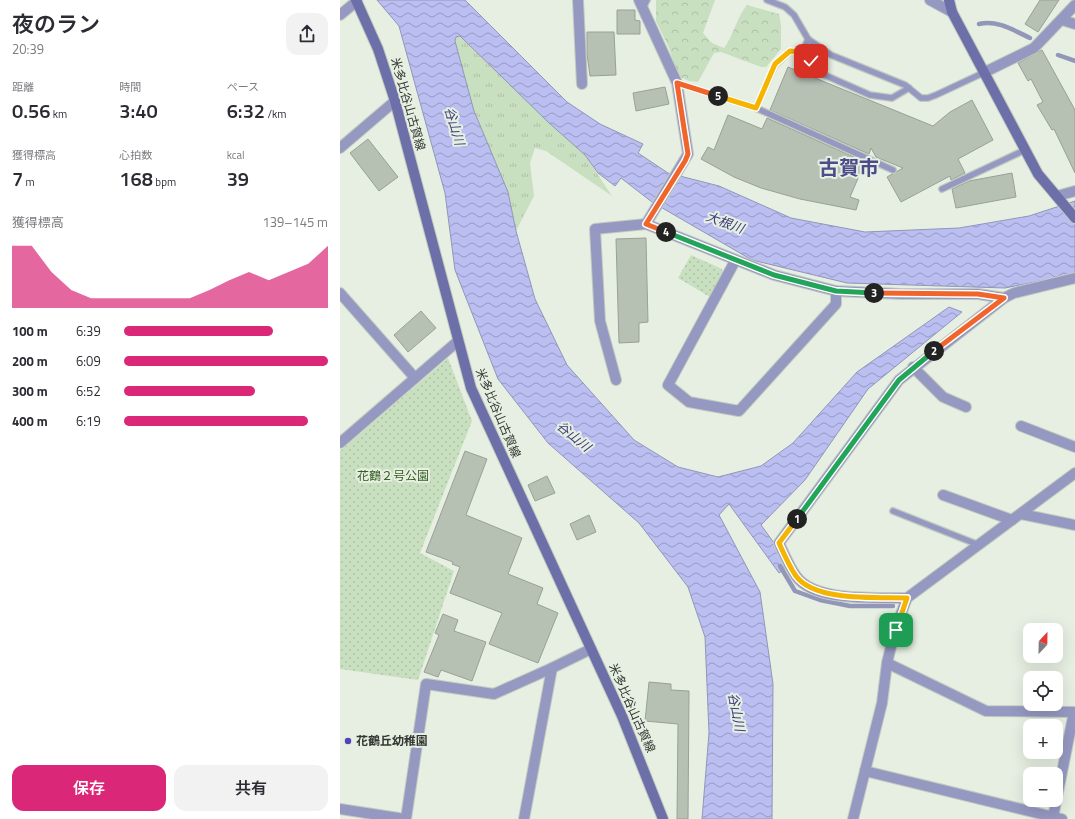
<!DOCTYPE html>
<html lang="ja">
<meta charset="utf-8">
<style>
body{margin:0;font-family:"Titillium Web","Noto Sans JP",sans-serif;background:#f2f2f3;color:#2b2b33;height:100vh;display:flex;flex-direction:column;font-size:15px;white-space:nowrap}
*{box-sizing:border-box;margin:0}
p{font-size:13px;color:#7c7c81}
.icon{flex:none;width:22px;height:22px;fill:none;stroke:currentColor;stroke-width:2;stroke-linecap:round;stroke-linejoin:round}
.map{position:relative;flex:1;overflow:hidden}
.details{display:flex;flex-direction:column;background:#fff;width:340px}
.details>*{flex:none}
.needle{width:26px;rotate:22deg}
.buttons{position:absolute;left:683px;top:623px;display:grid;gap:8px}
.buttons a{display:grid;place-items:center;width:40px;height:40px;border-radius:8px;background:#fff;box-shadow:0 4px 16px #0002;font-size:20px}
.pin{position:absolute;display:grid;place-items:center;width:34px;height:34px;color:#fff;margin:-17px;border-radius:8px;box-shadow:0 2px 6px #0006}
.km{position:absolute;width:20px;height:20px;margin:-10px;border-radius:50%;background:#222;color:#fff;font-size:11px;line-height:20px;text-align:center}
.round{display:grid;place-items:center;flex:none;width:42px;height:42px;border-radius:12px;background:#f2f2f3}
.headline{display:flex;align-items:center;justify-content:space-between;height:68px;padding:0 12px}
h1{font-size:22px;font-weight:600;line-height:30px}
.figures{display:grid;grid-template-columns:repeat(3,1fr);gap:6px;height:68px;padding:4px 12px}
.figures div{display:grid;align-content:center}
.figures b{font-size:20px;font-weight:600}
.figures small{font-size:11px;font-weight:400}
.figures p{font-size:11px}
.chart{height:112px;padding:8px 12px}
.chart p{display:flex;justify-content:space-between}
.chart svg{width:100%;height:72px;margin-top:4px;fill:#db2777;opacity:.7}
.button{display:flex;gap:8px;margin-top:auto;padding:8px 12px}
.button a{flex:1;height:46px;border-radius:12px;background:#db2777;color:#fff;font-size:16px;font-weight:600;line-height:46px;text-align:center}
.button a+a{background:#f2f2f3;color:#2b2b33}
ul{padding:0 12px;list-style:none;font-size:13px}
li{display:grid;grid-template-columns:64px 48px 1fr;align-items:center;height:30px}
li i{height:10px;border-radius:5px;background:#db2777}
main{display:flex;flex:1;min-height:0}
.map>svg:first-child{display:block}
</style>
<main>
<section class="details">
<div class="headline"><div><h1>夜のラン</h1><p>20:39</p></div><a class="round"><svg class="icon" aria-label="share" viewBox="0 0 24 24"><path d="M12 15V3M7 8l5-5 5 5M5 13v7h14v-7"/></svg></a></div>
<div class="figures">
<div><p>距離</p><b>0.56<small> km</small></b></div>
<div><p>時間</p><b>3:40</b></div>
<div><p>ペース</p><b>6:32<small> /km</small></b></div>
</div>
<div class="figures">
<div><p>獲得標高</p><b>7<small> m</small></b></div>
<div><p>心拍数</p><b>168<small> bpm</small></b></div>
<div><p>kcal</p><b>39</b></div>
</div>
<div class="chart"><p><span>獲得標高</span>139–145 m</p>
<svg viewBox="0 0 160 44" preserveAspectRatio="none"><path d="M0 44V6L10 6L20 22L30 33L40 38L50 38L60 38L70 38L80 38L90 38L100 33L110 27L120 22L130 27L140 22L150 17L160 6V44z"/></svg>
</div>
<ul>
<li><b>100 m</b>6:39<i style="width:73%"></i></li>
<li><b>200 m</b>6:09<i style="width:100%"></i></li>
<li><b>300 m</b>6:52<i style="width:64%"></i></li>
<li><b>400 m</b>6:19<i style="width:90%"></i></li>
</ul>
<div class="button"><a>保存</a><a>共有</a></div>
</section>
<div class="map">
<svg width="735" height="819" viewBox="0 0 735 819">
<defs>
<pattern id="grass-tufts" width="24" height="20" patternUnits="userSpaceOnUse"><rect width="24" height="20" fill="#c9e0c0"/><path d="M3 7l-1-3M5 7V3M7 7l1-3M15 17l-1-3M17 17v-4M19 17l1-3" fill="none" stroke="#adc1a5"/></pattern>
<pattern id="forest-crowns" width="20" height="18" patternUnits="userSpaceOnUse"><rect width="20" height="18" fill="#c9e0c0"/><path d="M2 6a3 3 0 1 1 6 0M12 15a3 3 0 1 1 6 0" fill="none" stroke="#adc1a5"/></pattern>
<pattern id="park-dots" width="8" height="8" patternUnits="userSpaceOnUse"><rect width="8" height="8" fill="#c9e0c0"/><path d="M2 2h.1M6 6h.1" fill="none" stroke="#adc1a5" stroke-width="1.8" stroke-linecap="round"/></pattern>
<pattern id="water-waves" width="16" height="10" patternUnits="userSpaceOnUse"><rect width="16" height="10" fill="#babef1"/><path d="M0 5q4-4 8 0t8 0" fill="none" stroke="#989bc4"/></pattern>
</defs>
<rect width="100%" height="100%" fill="#e6efe2"/>
<polygon fill="url(#grass-tufts)" points="120,36 208,121 245,155 272,196 206,151 195,148 190,163 194,196 176,231 168,192 134,111 115,41 116,37"/>
<path fill="url(#forest-crowns)" d="M316,0H375L363,33L372,43L384,48C394,35 396,18 407,5L439,14L441,25V49L426,67H421L381,52L374,53L358,82L349,81L338,76L334,70V63L329,48L316,21Z"/>
<g fill="url(#park-dots)">
<polygon points="351,255 382,269 383,276 370,297 338,278"/>
<polygon points="108,358 132,421 80,553 114,571 78,680 0,669 0,451"/>
</g>
<polygon fill="url(#water-waves)" stroke="#9296b8" points="37,0 125,0 227,102 260,124 303,144 298,153 328,173 379,186 451,218 525,232 619,228 689,216 735,201 735,274 665,288 507,283 412,260 312,202 281,178 275,186 258,173 245,155 208,122 120,36 116,37 115,41 134,111 168,192 176,231 195,299 227,365 294,440 338,467 378,477 421,466 453,443 517,372 609,307 622,312 528,389 465,480 421,525 450,565 439,573 389,504 379,515 420,592 433,684 432,819 362,819 369,733 365,637 348,587 299,523 208,443 158,379 115,270 105,193 59,26"/>
<g fill="none" stroke-linecap="round" stroke-linejoin="round">
<g stroke="#9296b8" stroke-width="4.5">
<path d="M639,24C658,20 673,30 690,38"/>
<polyline points="718,55 735,61"/>
<polyline points="440,566 455,591 480,600 510,606 553,606"/>
</g>
</g>
<g fill="#b6c0b3" stroke="#99a195">
<polygon points="700,0 719,0 698,32 685,24"/>
<polygon points="277,10 295,10 295,20 300,21 300,34 277,34"/>
<polygon points="247,32 274,32 276,75 250,76 247,54"/>
<polygon points="702,50 735,110 735,173 714,129 712,130 697,105 703,102 691,79 688,81 678,63"/>
<polygon points="448,67 593,126 610,112 632,100 653,140 618,159 625,173 611,180 610,176 561,202 547,177 563,168 536,157 531,148 529,154 430,110"/>
<polygon points="325,87 329,104 296,111 293,93"/>
<polygon points="388,115 422,129 427,118 525,162 510,197 519,200 516,210 460,199 421,188 394,177 361,159 368,147 374,150"/>
<polygon points="28,139 58,177 39,191 10,153"/>
<polygon points="672,173 676,197 616,208 612,189 629,181"/>
<polygon points="306,238 308,322 299,323 299,342 279,343 276,239"/>
<polygon points="81,311 96,328 68,352 54,335"/>
<polygon points="125,451 147,459 126,515 182,538 168,574 203,588 197,604 218,613 198,663 149,644 162,613 110,593 120,567 112,564 113,562 86,552"/>
<polygon points="207,476 215,493 195,501 188,485"/>
<polygon points="249,515 256,532 237,540 230,524"/>
<polygon points="103,614 118,620 114,631 146,642 132,681 101,670 98,677 84,672 99,635 95,633"/>
<polygon points="309,682 331,684 331,690 349,691 348,819 337,819 338,724 305,721"/>
</g>
<g fill="none" stroke-linecap="round" stroke-linejoin="round">
<g stroke="#c2cabf" stroke-width="8">
<g id="lane">
<polyline points="427,0 445,7 454,15 468,39 491,55 565,85 581,98 588,98 596,95 643,73"/>
<polyline points="303,8 307,0"/>
<polyline points="468,39 463,52 480,73 530,95 552,98 569,88"/>
<polyline points="337,83 416,108 553,170"/>
<polyline points="416,108 435,65 450,51 463,52"/>
<polyline points="602,189 685,150"/>
<polyline points="553,511 639,545"/>
</g>
</g>
<g stroke="#c2cabf" stroke-width="12">
<g id="street">
<polyline points="238,0 242,84"/>
<polyline points="299,0 337,83 348,154 306,224"/>
<polyline points="590,0 612,12"/>
<polyline points="0,15 17,1"/>
<polyline points="722,20 735,24"/>
<polyline points="643,73 694,48 735,5"/>
<polyline points="0,148 55,101"/>
<polyline points="717,196 735,191"/>
<polyline points="395,261 328,385 349,402 399,411 496,304 496,291"/>
<polyline points="0,293 75,378"/>
<polyline points="573,367 603,397 626,407"/>
<polyline points="276,380 260,321 255,229 306,224 434,275 496,291 561,294 638,294 664,298"/>
<polyline points="681,426 735,447"/>
<polyline points="0,443 118,341"/>
<polyline points="603,495 672,520"/>
<polyline points="681,514 735,525"/>
<path d="M567,598C538,597 475,603 456,576C449,566 444,554 439,543L559,380L664,298L674,293L735,278"/>
<polyline points="547,663 646,711 735,712"/>
<polyline points="525,771 722,819"/>
<polyline points="0,809 65,819"/>
<polyline points="713,817 734,712"/>
<polyline points="66,819 86,684 154,694 212,668"/>
<polyline points="184,819 212,668 251,649"/>
<polyline points="513,819 542,703 547,663 555,630 567,598 735,473"/>
</g>
</g>
<g stroke="#c2cabf" stroke-width="12">
<g id="secondary">
<polyline points="16,0 38,49 55,101 131,388 282,716 323,819"/>
<polyline points="609,0 612,12 698,174 735,218"/>
</g>
</g>
<use href="#lane" stroke="#9598c1" stroke-width="5.5"/>
<use href="#street" stroke="#9598c1" stroke-width="10"/>
<use href="#secondary" stroke="#6d6fa9" stroke-width="10"/>
</g>
<g fill="none" stroke-linecap="round" stroke-linejoin="round">
<g stroke="#fff" stroke-width="8">
<path id="split-1" d="M457,519L439,543C444,554 449,566 456,576C475,602 538,597 567,598L556,630"/>
</g>
<g stroke="#fff" stroke-width="8">
<polyline id="split-2" points="457,519 559,380 594,351"/>
</g>
<g stroke="#fff" stroke-width="8">
<polyline id="split-3" points="534,293 638,294 664,298 594,351"/>
</g>
<g stroke="#fff" stroke-width="8">
<polyline id="split-4" points="326,232 434,275 496,291 534,293"/>
</g>
<g stroke="#fff" stroke-width="8">
<polyline id="split-5" points="326,232 306,224 345,161 348,154 337,83 378,96"/>
</g>
<g stroke="#fff" stroke-width="8">
<polyline id="split-6" points="378,96 416,108 435,64 450,51 463,52 471,61"/>
</g>
<use href="#split-1" stroke="#f5b400" stroke-width="5"/>
<use href="#split-2" stroke="#22a559" stroke-width="5"/>
<use href="#split-3" stroke="#f0652b" stroke-width="5"/>
<use href="#split-4" stroke="#22a559" stroke-width="5"/>
<use href="#split-5" stroke="#f0652b" stroke-width="5"/>
<use href="#split-6" stroke="#f5b400" stroke-width="5"/>
</g>
<circle fill="#4f44bb" stroke="#e6efe2" stroke-width="1.5" cx="8" cy="741" r="4"/>
<g text-anchor="middle" stroke-width="4" stroke-linejoin="round" paint-order="stroke">
<g font-size="12" fill="#333732" stroke="#e6efe2">
<text transform="translate(68 104) rotate(74)" y="4">米多比谷山古賀線</text>
<text transform="translate(158 413) rotate(67)" y="4">米多比谷山古賀線</text>
<text transform="translate(292 708) rotate(66)" y="4">米多比谷山古賀線</text>
</g>
<g font-size="12" fill="#376023" stroke="#e6efe2">
<text x="53" y="480">花鶴２号公園</text>
</g>
<g font-size="12" font-weight="bold" fill="#333732" stroke="#e6efe2" text-anchor="start">
<text x="16" y="745">花鶴丘幼稚園</text>
</g>
<g font-size="13" font-style="italic" fill="#3d3c7a" stroke="#e6efe2">
<text transform="translate(115 126) rotate(73)" y="5">谷山川</text>
<text transform="translate(385 222) rotate(20)" y="5">大根川</text>
<text transform="translate(234 436) rotate(39)" y="5">谷山川</text>
<text transform="translate(397 712) rotate(79)" y="5">谷山川</text>
</g>
<g font-size="20" font-weight="bold" fill="#4c4c8a" stroke="#e6efe2">
<text x="509" y="175">古賀市</text>
</g>
</g>
</svg>
<div class="buttons">
<a><svg class="needle" viewBox="-14 -14 28 28"><path d="M0-13l5 13h-10z" fill="#e53935"/><path d="M0 13l5-13h-10z" fill="#7c7c81"/></svg></a>
<a><svg class="icon" aria-label="locate" viewBox="0 0 24 24"><circle cx="12" cy="12" r="6"/><path d="M12 2v4M12 18v4M2 12h4M18 12h4"/></svg></a>
<a>+</a>
<a>−</a>
</div>
<div class="pin" style="left:556px;top:630px;background:#1e9e55"><svg class="icon" aria-label="arrive" viewBox="0 0 24 24"><path d="M6 21V4h12l-3 4 3 4H6"/></svg></div>
<div class="pin" style="left:471px;top:61px;background:#d93025"><svg class="icon" aria-label="check" viewBox="0 0 24 24"><path d="M5 12l5 5 9-10"/></svg></div>
<b class="km" style="left:457px;top:519px">1</b>
<b class="km" style="left:594px;top:351px">2</b>
<b class="km" style="left:534px;top:293px">3</b>
<b class="km" style="left:326px;top:232px">4</b>
<b class="km" style="left:378px;top:96px">5</b>
</div>
</main>
